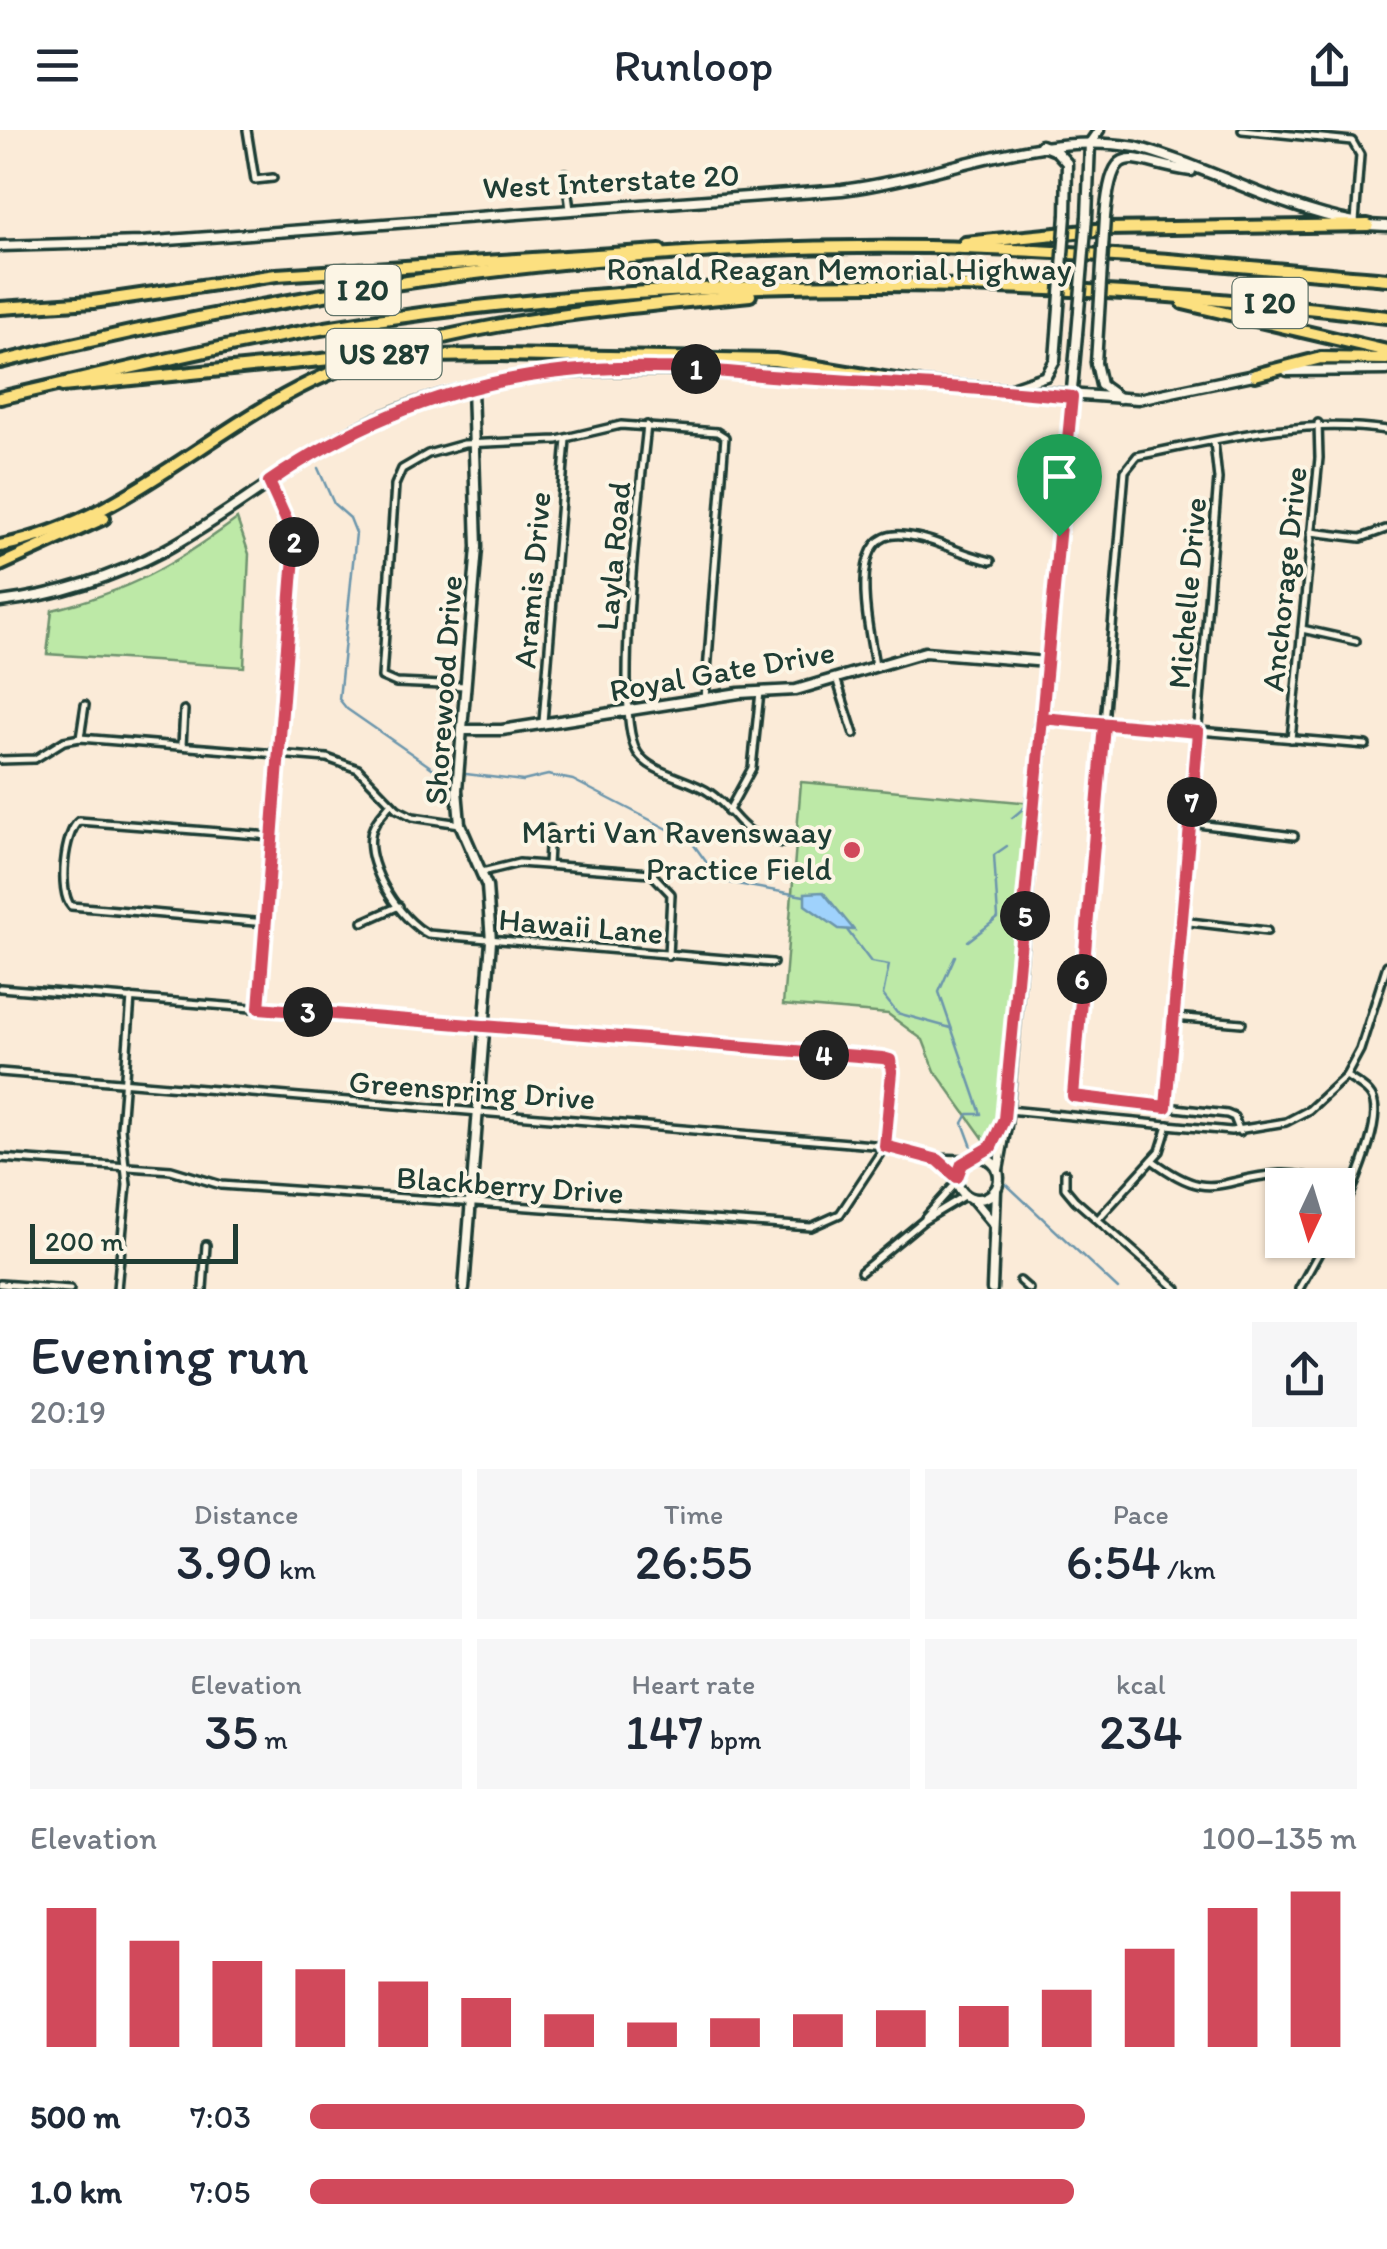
<!DOCTYPE html>
<meta charset="utf-8">
<style>
body{margin:0;font-family:Itim,sans-serif;background:#f6f6f7;color:#1f2937;height:100vh;display:flex;flex-direction:column;font-size:38px;white-space:nowrap}
*{box-sizing:border-box;margin:0}
p{font-size:32px;color:#747a83}
.icon{flex:none;width:55px;height:55px;fill:none;stroke:currentColor;stroke-width:2;stroke-linecap:round;stroke-linejoin:round}
.map{position:relative;height:1159px;overflow:hidden}
.drawer{display:flex;flex-direction:column;background:#fff;flex:1}
.drawer>*{flex:none}
.needle{width:65px;rotate:184deg}
.buttons{position:absolute;left:1265px;top:1038px;display:grid;gap:20px}
.buttons a{display:grid;place-items:center;width:90px;height:90px;border-radius:0px;background:#fff;box-shadow:0 2px 8px #0004;font-size:50px}
.scale{position:absolute;left:30px;bottom:25px;width:208px;box-sizing:border-box;padding-left:10px;border:5px solid #1f3d34;border-top:0;font-size:28px;line-height:35px;white-space:nowrap;color:#1f3d34;-webkit-text-stroke:8px #fcf5e5;paint-order:stroke}
.pin{position:absolute;display:grid;place-items:center;width:85px;height:85px;color:#fff;margin:-102px -42px;border-radius:50% 50% 50% 0;rotate:-45deg;box-shadow:0 0 10px #0007}
.pin .icon{rotate:45deg}
.km{position:absolute;width:50px;height:50px;margin:-25px;border-radius:50%;background:#222;color:#fff;font-size:28px;line-height:50px;text-align:center}
.round{display:grid;place-items:center;flex:none;width:105px;height:105px;border-radius:0px;background:#f6f6f7}
.headline{display:flex;align-items:center;justify-content:space-between;height:170px;padding:0 30px}
h1{font-size:55px;font-weight:600;line-height:75px}
.stats{display:grid;grid-template-columns:repeat(3,1fr);gap:15px;height:170px;padding:10px 30px}
.stats div{display:grid;align-content:center;border-radius:0px;background:#f6f6f7;text-align:center}
.stats b{font-size:50px;font-weight:600}
.stats small{font-size:28px;font-weight:400}
.stats p{font-size:28px}
.chart{height:280px;padding:20px 30px}
.chart p{display:flex;justify-content:space-between}
.chart svg{width:100%;height:180px;margin-top:10px;stroke:#d1495b;stroke-width:6}
ul{padding:0 30px;list-style:none;font-size:32px}
li{display:grid;grid-template-columns:160px 120px 1fr;align-items:center;height:75px}
li i{height:25px;border-radius:12px;background:#d1495b}
header{display:flex;justify-content:space-between;align-items:center;height:130px;padding:0 30px;background:#fff;font-size:45px;font-weight:600}
.map>svg:first-child{display:block}
</style>
<header><svg class="icon" aria-label="menu" viewBox="0 0 24 24"><path d="M4 6h16M4 12h16M4 18h16"/></svg>Runloop<svg class="icon" aria-label="share" viewBox="0 0 24 24"><path d="M12 15V3M7 8l5-5 5 5M5 13v7h14v-7"/></svg></header>
<div class="map">
<svg width="1387" height="1159" viewBox="0 0 1387 1159">
<rect width="100%" height="100%" fill="#fbebd8"/>
<filter id="ink" filterUnits="userSpaceOnUse"><feTurbulence type="fractalNoise" baseFrequency=".01" numOctaves="2"/><feDisplacementMap in="SourceGraphic" scale="20" xChannelSelector="R" yChannelSelector="G"/><feConvolveMatrix kernelMatrix="1 2 1 2 8 2 1 2 1" color-interpolation-filters="sRGB"/></filter>
<g filter="url(#ink)">
<g fill="#bde9a7" stroke="#6e936e" stroke-width="2.5">
<path d="M237,389L249,424L244,537L47,524L52,480C129,461 173,436 237,389Z"/>
<polygon points="801,652 1033,673 996,1026 935,941 923,910 888,884 783,875"/>
</g>
<polygon fill="#9fd2fc" stroke="#6c96ac" stroke-width="2.5" points="823,762 854,800 839,799 805,775 805,763"/>
<g fill="none" stroke-linecap="round" stroke-linejoin="round">
<g stroke="#6c96ac" stroke-width="2.5">
<polyline points="318,338 334,374 350,388 356,403 339,569 347,579 435,640 453,642"/>
<polyline points="1033,609 1035,580"/>
<polyline points="466,644 523,651 548,645 573,650 691,711 720,751 804,766"/>
<polyline points="1012,688 1025,677 1031,638"/>
<polyline points="847,800 871,832 889,835 883,865 897,883 951,898"/>
<polyline points="968,811 998,788 994,725 1007,716"/>
<polyline points="955,826 939,862 981,984 968,984 963,993 972,1017"/>
<polyline points="1006,1054 1118,1159"/>
</g>
<g stroke="#1f3d34" stroke-width="12">
<g id="minor">
<polyline points="247,0 255,50 273,48"/>
<polyline points="1242,0 1352,11 1360,25 1355,92"/>
<polyline points="565,43 570,79"/>
<path d="M647,295C641,355 612,579 637,622C650,644 690,648 710,663C740,684 736,705 783,713"/>
<polyline points="1311,402 1361,408 1386,399"/>
<polyline points="1302,499 1356,511"/>
<path d="M875,536C870,501 844,400 902,405C932,407 962,425 991,431"/>
<polyline points="837,551 854,604"/>
<polyline points="466,556 396,553 382,547 395,355 402,339 428,324 464,314 557,310 621,295 717,302 725,307 705,568"/>
<polyline points="1043,588 1366,615"/>
<polyline points="543,592 566,309"/>
<polyline points="80,608 85,575"/>
<polyline points="1291,609 1319,328 1318,293"/>
<polyline points="182,615 184,580"/>
<polyline points="0,630 35,629 64,611 80,608 327,628 358,639 397,679 413,687 460,694"/>
<path d="M391,673C384,683 372,693 371,706C366,738 401,791 428,804L773,833"/>
<polyline points="728,682 752,638 760,562"/>
<polyline points="1190,693 1294,706"/>
<polyline points="548,735 550,699"/>
<polyline points="482,742 519,733 651,743 671,764 668,826"/>
<polyline points="1181,791 1267,801"/>
<polyline points="363,792 399,776"/>
<path d="M266,793L71,776C58,762 64,702 79,691L271,706"/>
<polyline points="0,858 883,928 889,930 892,942 885,1016 840,1084 811,1097 221,1055 171,1040 0,1028"/>
<polyline points="259,878 295,426 289,396 269,353"/>
<polyline points="1174,887 1242,893"/>
<polyline points="0,942 885,1016 927,1028 968,1029"/>
<polyline points="1167,976 1218,349 1214,312"/>
<polyline points="1008,980 1231,1001 1286,992 1309,980 1346,946 1360,920 1387,835"/>
<path d="M1240,1002L1234,987L1227,984L1073,966L1125,341L1137,326C1221,309 1302,287 1387,300"/>
<path d="M1152,1030C1212,1075 1217,1048 1280,1044C1299,1043 1316,1049 1334,1055"/>
<polyline points="941,1032 957,1047"/>
<polyline points="1065,1043 1065,1058 1075,1070 1177,1159"/>
<polyline points="925,1088 958,1051"/>
<polyline points="1098,1089 1160,1021 1168,995"/>
<path d="M1338,1090C1350,1067 1380,999 1374,973C1372,960 1356,953 1346,946"/>
<polyline points="861,1142 923,1091 966,1065"/>
<polyline points="1020,1151 1029,1159"/>
<polyline points="0,1154 70,1159"/>
<polyline points="117,1159 127,1055 121,998 131,868"/>
<polyline points="203,1159 206,1115"/>
<polyline points="1299,1159 1326,1110"/>
</g>
</g>
<g stroke="#1f3d34" stroke-width="15">
<g id="tertiary">
<polyline points="1090,13 1099,0"/>
<polyline points="1087,87 1090,13"/>
<polyline points="462,600 502,600 739,563 796,560 925,522 1047,532"/>
<polyline points="980,1026 991,1017 1004,989"/>
<circle cx="978" cy="1048" r="21"/>
<polyline points="998,1040 1006,996 1077,204"/>
<polyline points="973,1069 993,1093"/>
<polyline points="464,1159 491,811 487,756 460,694 457,660 477,417 472,257"/>
<polyline points="992,1159 996,1060"/>
</g>
</g>
<g stroke="#1f3d34" stroke-width="15">
<g id="secondary">
<polyline points="1041,15 1056,21 1067,33 1066,85"/>
<path d="M1105,87C1113,2 1130,33 1191,41"/>
<polyline points="1367,95 1387,96"/>
<path d="M0,116L141,112L842,60C941,48 1034,0 1136,17C1210,37 1278,78 1354,92"/>
<polyline points="1096,233 1101,255 1119,268"/>
<polyline points="1287,241 1387,240"/>
<polyline points="915,253 1138,269 1258,244"/>
<polyline points="1014,257 1046,246 1055,230"/>
<path d="M0,472C57,465 114,447 165,420C250,374 320,306 413,274C569,219 725,246 886,252"/>
</g>
</g>
<g stroke="#1f3d34" stroke-width="18">
<g id="motorway">
<polyline points="965,113 1106,99 1368,95"/>
<polyline points="1183,173 1387,221"/>
<polyline points="0,178 93,172 276,145 660,121"/>
<polyline points="499,225 775,230 919,254"/>
<path d="M0,232C301,158 617,112 927,117C1081,120 1234,136 1387,149"/>
<polyline points="1255,245 1321,228 1387,229"/>
<polyline points="62,256 351,227"/>
<path d="M0,268C111,243 220,215 332,197C679,141 1039,145 1387,187"/>
<path d="M0,416C122,392 204,303 313,251C438,191 613,179 750,165"/>
<polyline points="0,435 104,388"/>
</g>
</g>
<use href="#minor" stroke="#fcf5e5" stroke-width="5"/>
<use href="#tertiary" stroke="#fcf5e5" stroke-width="8"/>
<use href="#secondary" stroke="#fcf5e5" stroke-width="8"/>
<use href="#motorway" stroke="#fce080" stroke-width="10"/>
<g stroke="#1f3d34" stroke-width="15" stroke-linecap="butt">
<polyline id="tertiary-bridge" points="1077,204 1087,87"/>
</g>
<g stroke="#1f3d34" stroke-width="15" stroke-linecap="butt">
<g id="secondary-bridge">
<polyline points="1055,230 1066,85"/>
<polyline points="1096,233 1105,87"/>
</g>
</g>
<g stroke="#1f3d34" stroke-width="18" stroke-linecap="butt">
<polyline id="motorway-bridge" points="351,227 499,225"/>
</g>
<use href="#tertiary-bridge" stroke="#fcf5e5" stroke-width="8"/>
<use href="#secondary-bridge" stroke="#fcf5e5" stroke-width="8"/>
<use href="#motorway-bridge" stroke="#fce080" stroke-width="10"/>
</g>
</g>
<g fill="none" stroke-linecap="round" stroke-linejoin="round" filter="url(#ink)">
<g stroke="#fff" stroke-width="20">
<path id="route" d="M1059,406L1072,267C977,257 881,253 784,247C741,244 699,238 655,238C514,234 385,272 269,352L289,396L294,426L259,878L883,928L890,930L892,942L885,1016L938,1030L957,1047L962,1034L991,1017L1004,989L1042,588L1104,594L1073,966L1166,977L1198,602L1042,588L1059,406"/>
</g>
<use href="#route" stroke="#d1495b" stroke-width="12"/>
</g>
<circle fill="#d1495b" stroke="#fcf5e5" stroke-width="4" cx="852" cy="720" r="10"/>
<g text-anchor="middle" stroke-width="8" stroke-linejoin="round" paint-order="stroke">
<g fill="#fcf5e5" stroke="#617469" stroke-width="2.5">
<rect x="325.5" y="135" width="75" height="50" rx="8"/>
<rect x="1232.5" y="148" width="75" height="50" rx="8"/>
<rect x="326.5" y="199" width="115" height="50" rx="8"/>
</g>
<g font-size="30" font-weight="bold" fill="#1f3d34">
<text x="363" y="170">I 20</text>
<text x="1270" y="183">I 20</text>
<text x="384" y="234">US 287</text>
</g>
<g font-size="32" fill="#1f3d34" stroke="#fcf5e5">
<text transform="translate(611 51) rotate(-3)" y="11">West Interstate 20</text>
<text x="839" y="150">Ronald Reagan Memorial Highway</text>
<text transform="translate(613 426) rotate(-85)" y="11">Layla Road</text>
<text transform="translate(1284 449) rotate(-84)" y="11">Anchorage Drive</text>
<text transform="translate(532 450) rotate(-85)" y="11">Aramis Drive</text>
<text transform="translate(1187 463) rotate(-85)" y="11">Michelle Drive</text>
<text transform="translate(722 541) rotate(-10)" y="11">Royal Gate Drive</text>
<text transform="translate(443 560) rotate(-86)" y="11">Shorewood Drive</text>
<text transform="translate(581 796) rotate(5)" y="11">Hawaii Lane</text>
<text transform="translate(472 960) rotate(4)" y="11">Greenspring Drive</text>
<text transform="translate(510 1055) rotate(4)" y="11">Blackberry Drive</text>
</g>
<g font-size="32" fill="#1f3d34" stroke="#fcf5e5" text-anchor="end">
<text x="832" y="713">Marti Van Ravenswaay<tspan x="832" dy="37">Practice Field</tspan></text>
</g>
</g>
</svg>
<div class="buttons">
<a><svg class="needle" viewBox="-14 -14 28 28"><path d="M0-13l5 13h-10z" fill="#e53935"/><path d="M0 13l5-13h-10z" fill="#747a83"/></svg></a>
</div>
<div class="scale">200 m</div>
<div class="pin" style="left:1059px;top:406px;background:#1e9e55"><svg class="icon" aria-label="arrive" viewBox="0 0 24 24"><path d="M6 21V4h12l-3 4 3 4H6"/></svg></div>
<b class="km" style="left:696px;top:239px">1</b>
<b class="km" style="left:294px;top:412px">2</b>
<b class="km" style="left:308px;top:882px">3</b>
<b class="km" style="left:824px;top:925px">4</b>
<b class="km" style="left:1025px;top:786px">5</b>
<b class="km" style="left:1082px;top:849px">6</b>
<b class="km" style="left:1192px;top:672px">7</b>
</div>
<section class="drawer">
<div class="headline"><div><h1>Evening run</h1><p>20:19</p></div><a class="round"><svg class="icon" aria-label="share" viewBox="0 0 24 24"><path d="M12 15V3M7 8l5-5 5 5M5 13v7h14v-7"/></svg></a></div>
<div class="stats">
<div><p>Distance</p><b>3.90<small> km</small></b></div>
<div><p>Time</p><b>26:55</b></div>
<div><p>Pace</p><b>6:54<small> /km</small></b></div>
</div>
<div class="stats">
<div><p>Elevation</p><b>35<small> m</small></b></div>
<div><p>Heart rate</p><b>147<small> bpm</small></b></div>
<div><p>kcal</p><b>234</b></div>
</div>
<div class="chart"><p><span>Elevation</span>100–135 m</p>
<svg viewBox="0 0 160 44" preserveAspectRatio="none"><path d="M5 44V10M15 44V18M25 44V23M35 44V25M45 44V28M55 44V32M65 44V36M75 44V38M85 44V37M95 44V36M105 44V35M115 44V34M125 44V30M135 44V20M145 44V10M155 44V6"/></svg>
</div>
<ul>
<li><b>500 m</b>7:03<i style="width:74%"></i></li>
<li><b>1.0 km</b>7:05<i style="width:73%"></i></li>
</ul>
</section>
